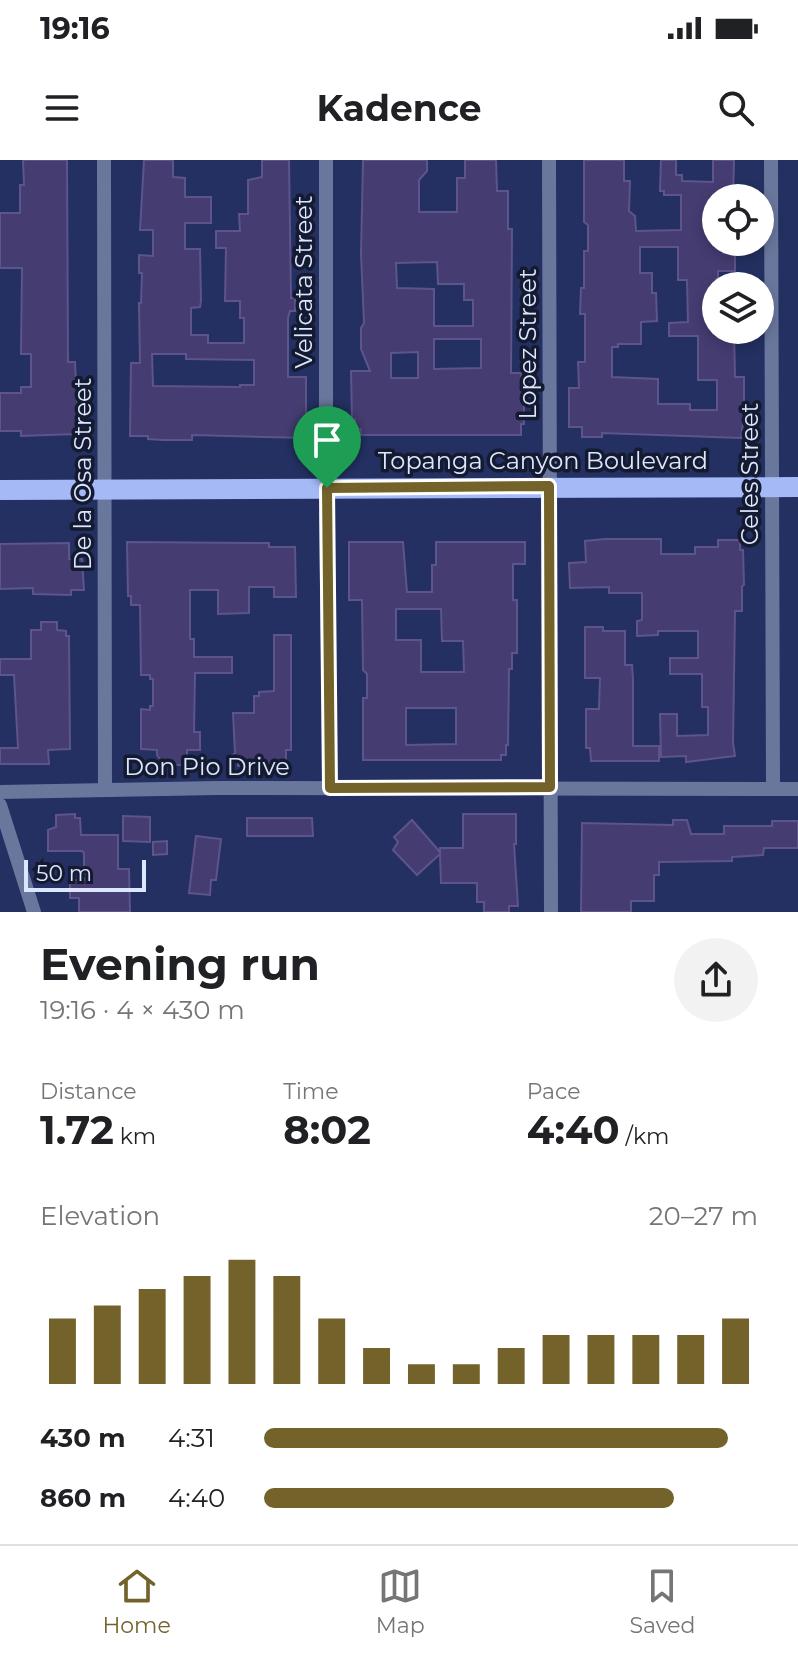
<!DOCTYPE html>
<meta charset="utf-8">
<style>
body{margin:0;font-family:Montserrat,sans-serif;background:#f2f2f2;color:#202124;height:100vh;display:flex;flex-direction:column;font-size:30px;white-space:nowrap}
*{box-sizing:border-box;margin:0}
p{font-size:26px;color:#757577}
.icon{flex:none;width:44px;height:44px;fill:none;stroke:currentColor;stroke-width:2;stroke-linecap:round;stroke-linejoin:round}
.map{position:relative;height:752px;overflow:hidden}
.drawer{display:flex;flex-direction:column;background:#fff;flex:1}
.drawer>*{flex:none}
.controls{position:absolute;left:702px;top:24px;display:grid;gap:16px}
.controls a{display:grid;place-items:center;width:72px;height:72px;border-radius:50%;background:#fff;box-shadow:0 4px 12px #0003;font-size:40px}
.scale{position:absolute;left:24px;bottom:20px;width:122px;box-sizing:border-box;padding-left:8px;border:4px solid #dde6ff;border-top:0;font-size:22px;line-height:28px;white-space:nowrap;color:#dde6ff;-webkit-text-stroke:6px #141b31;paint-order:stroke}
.pin{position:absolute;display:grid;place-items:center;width:68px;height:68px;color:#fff;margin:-82px -34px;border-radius:50% 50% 50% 0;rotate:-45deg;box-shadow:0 0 8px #0007}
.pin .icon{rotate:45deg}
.round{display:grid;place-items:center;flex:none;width:84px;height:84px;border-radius:42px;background:#f2f2f2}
.head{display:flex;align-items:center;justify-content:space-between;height:136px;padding:0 40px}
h1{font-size:44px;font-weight:700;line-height:60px}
.metrics{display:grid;grid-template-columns:repeat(3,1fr);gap:12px;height:136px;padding:8px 40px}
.metrics div{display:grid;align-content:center}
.metrics b{font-size:40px;font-weight:700}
.metrics small{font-size:22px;font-weight:400}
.metrics p{font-size:22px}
.chart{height:224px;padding:16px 40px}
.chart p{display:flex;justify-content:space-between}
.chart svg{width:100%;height:144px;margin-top:8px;stroke:#74622b;stroke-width:6}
ul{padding:0 40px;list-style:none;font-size:26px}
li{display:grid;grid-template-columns:128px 96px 1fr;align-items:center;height:60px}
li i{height:20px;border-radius:10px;background:#74622b}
.status{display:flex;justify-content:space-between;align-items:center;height:56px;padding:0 40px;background:#fff;direction:ltr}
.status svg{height:22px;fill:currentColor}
header{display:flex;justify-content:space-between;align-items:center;height:104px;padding:0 40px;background:#fff;font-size:36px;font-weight:700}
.tab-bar{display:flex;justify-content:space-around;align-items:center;height:112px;border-top:2px solid #e0e0e0;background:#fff;font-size:22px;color:#757577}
.tab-bar a{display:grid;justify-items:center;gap:4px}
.tab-bar .selected{color:#74622b}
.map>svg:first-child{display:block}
</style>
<div class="status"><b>19:16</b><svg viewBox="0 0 49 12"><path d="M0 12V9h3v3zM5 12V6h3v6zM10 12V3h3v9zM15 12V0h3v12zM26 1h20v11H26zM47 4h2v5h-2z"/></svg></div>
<header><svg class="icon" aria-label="menu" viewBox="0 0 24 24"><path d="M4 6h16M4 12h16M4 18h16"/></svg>Kadence<svg class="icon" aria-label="search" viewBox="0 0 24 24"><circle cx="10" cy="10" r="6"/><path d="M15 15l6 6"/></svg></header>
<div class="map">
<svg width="798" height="752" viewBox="0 0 798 752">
<rect width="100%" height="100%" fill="#233061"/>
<g fill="#453c71" stroke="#5c548b" stroke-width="2" fill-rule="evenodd">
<polygon points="23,0 67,0 68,202 75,202 76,224 78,224 76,274 21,276 21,271 0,271 0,233 21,233 21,227 31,227 31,194 21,194 22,108 0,108 0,53 20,53 20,25 24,25"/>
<path d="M144,0H173V17L185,18V37H211V63H185V89H200L201,141L200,147L191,148V175H208V183H244V158H240V141H225L226,88H216V71H240L239,54H248V20L262,17V0H289L291,138H295V151H290L288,158V217H306V278L192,275V280H163L148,279V276H130L131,203H140L139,143H141L142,113H139V95L153,96V70H140ZM152,194H186V199L254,200V225H240V227L153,226Z"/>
<path d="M363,0H427V11L419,20V52H457V18H465V0H496L497,31H508V69H512L511,213H521V224H524V264H521V275H361V269H355V259H352L351,211H370L361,189V168L364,163L361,94ZM437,102L438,124H464V140H473V166H434V129L397,128L396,103ZM434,179H481V208L434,209ZM418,192V218H391V193Z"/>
<path d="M584,0H624V21H630L629,51L635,56L636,71L681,70V35H664V31H660L661,0H676V15H682V21L713,22V0H734L733,38H716V88H723V93H735V111H718V119H716V170H734L735,217H744V255L741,278L602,273V277H582V267H569V228H579L578,202H585V154H580L581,128H584V91H588V65L584,62ZM640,87H678V120H687L688,162L669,163V176H698V220H717V250H690V244H658V219L612,217V187H618V184H641V162L657,161L656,133H652V113H640Z"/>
<polygon points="605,379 661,379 661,394 695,394 695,387 718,387 718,380 740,380 740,390 743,390 744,425 742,426 742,451 735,451 733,583 735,596 686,602 686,596 661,597 660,554 677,554 677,576 708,575 708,547 702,547 702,514 670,514 670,498 698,498 698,471 658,471 658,475 637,476 637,461 642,460 642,433 609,433 609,427 570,428 569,403 586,402 585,381"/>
<polygon points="127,382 269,383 269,387 295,387 296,437 274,437 274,427 249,427 249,453 218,454 218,430 190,430 190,479 194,479 194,497 232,497 232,513 195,513 194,572 200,572 200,590 187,590 187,605 164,605 157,595 157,590 141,589 141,549 150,550 150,546 153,546 153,519 150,519 150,515 141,515 140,445 131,445 131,436 128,436"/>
<path d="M349,382H403L407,432H432V405H436V382H525V404H513V440H517V493H512V509H509L508,585H506V595H501V600H363V538H367V514L363,510L362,440H349ZM396,449H441L442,481H463L464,512H421V480H396ZM406,548H456V584L406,585Z"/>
<polygon points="69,383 69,399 82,399 84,430 71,430 71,435 33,434 33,428 0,429 0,384"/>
<polygon points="41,462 57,462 57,470 66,471 66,476 69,476 70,589 48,590 49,604 0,604 0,588 18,588 14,515 0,515 0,499 31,499 31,470 41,470"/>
<polygon points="585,467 603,467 603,471 625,471 625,505 632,505 633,519 633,586 659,586 659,601 591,601 590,588 586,588 586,549 599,549 600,518 585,518"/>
<polygon points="274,475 291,475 291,590 286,590 286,603 238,606 238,602 231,596 235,593 233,553 254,553 254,536 259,536 259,532 274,531"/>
<polygon points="75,654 75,658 80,658 81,675 118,675 118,709 129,709 130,752 79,752 79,738 70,738 70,720 84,720 84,693 82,691 48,691 48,670 56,667 56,655"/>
<polygon points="463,654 516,654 516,684 514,684 518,746 509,746 509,752 484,752 484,742 477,742 477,723 441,723 440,694 417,715 393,690 398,682 394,677 412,660 440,692 440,688 463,688"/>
<polygon points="123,656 150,657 150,682 123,681"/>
<polygon points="247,658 312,658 313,676 247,676"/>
<polygon points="673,660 687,660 691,674 724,674 724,666 772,666 772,661 798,661 798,688 764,688 763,695 732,697 732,701 659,702 659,715 654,715 654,741 631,741 631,752 581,752 582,663 673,665"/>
<polygon points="196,676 221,679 216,720 211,720 210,735 189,733"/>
<polygon points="167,681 167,694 153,695 153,682"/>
</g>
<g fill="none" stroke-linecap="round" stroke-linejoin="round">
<g stroke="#6a779d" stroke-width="14">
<polyline points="104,0 105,629"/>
<polyline points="326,0 326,358 330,628"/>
<polyline points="549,0 551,752"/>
<polyline points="771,0 773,627"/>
<polyline points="0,632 217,628 798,629"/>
<polyline points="0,645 34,752"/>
</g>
<polyline stroke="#a4b9f6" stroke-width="20" points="0,330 798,327"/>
</g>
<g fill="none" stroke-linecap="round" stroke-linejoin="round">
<g stroke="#fff" stroke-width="16">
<polygon id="route" points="549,326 550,627 330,628 327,328"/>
</g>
<use href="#route" stroke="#74622b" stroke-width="10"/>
</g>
<g text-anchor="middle" stroke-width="7" stroke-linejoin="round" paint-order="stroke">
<g font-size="24" fill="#dde6ff" stroke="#141b31">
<text transform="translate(304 122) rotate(-90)" y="8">Velicata Street</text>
<text transform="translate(528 184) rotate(-90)" y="8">Lopez Street</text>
<text x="543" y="309">Topanga Canyon Boulevard</text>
<text transform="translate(83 314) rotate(-90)" y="8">De la Osa Street</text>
<text transform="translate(750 314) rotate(-90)" y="8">Celes Street</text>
<text x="207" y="615">Don Pio Drive</text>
</g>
</g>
</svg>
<div class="controls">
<a><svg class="icon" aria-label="locate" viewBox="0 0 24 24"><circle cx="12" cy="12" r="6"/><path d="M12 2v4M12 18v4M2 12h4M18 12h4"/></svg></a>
<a><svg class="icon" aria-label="layers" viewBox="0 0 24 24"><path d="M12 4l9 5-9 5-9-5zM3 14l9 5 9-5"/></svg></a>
</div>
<div class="scale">50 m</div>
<div class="pin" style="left:327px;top:328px;background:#1e9e55"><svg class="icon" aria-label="arrive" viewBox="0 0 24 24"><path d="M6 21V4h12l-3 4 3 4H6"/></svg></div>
</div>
<section class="drawer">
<div class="head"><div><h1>Evening run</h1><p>19:16 · 4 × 430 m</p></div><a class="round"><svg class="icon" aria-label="share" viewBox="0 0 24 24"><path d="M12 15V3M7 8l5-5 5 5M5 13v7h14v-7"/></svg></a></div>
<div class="metrics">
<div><p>Distance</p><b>1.72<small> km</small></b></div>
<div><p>Time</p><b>8:02</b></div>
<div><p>Pace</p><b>4:40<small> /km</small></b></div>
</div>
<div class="chart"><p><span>Elevation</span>20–27 m</p>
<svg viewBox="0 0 160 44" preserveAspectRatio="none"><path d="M5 44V24M15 44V20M25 44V15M35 44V11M45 44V6M55 44V11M65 44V24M75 44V33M85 44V38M95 44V38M105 44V33M115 44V29M125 44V29M135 44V29M145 44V29M155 44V24"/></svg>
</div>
<ul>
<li><b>430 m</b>4:31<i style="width:94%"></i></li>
<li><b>860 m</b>4:40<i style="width:83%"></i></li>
</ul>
</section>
<nav class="tab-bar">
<a class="selected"><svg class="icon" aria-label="home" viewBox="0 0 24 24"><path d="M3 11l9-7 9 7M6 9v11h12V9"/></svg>Home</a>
<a><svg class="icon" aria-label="map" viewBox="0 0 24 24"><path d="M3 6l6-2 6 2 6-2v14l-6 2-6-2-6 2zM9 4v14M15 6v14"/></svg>Map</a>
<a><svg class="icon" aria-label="saved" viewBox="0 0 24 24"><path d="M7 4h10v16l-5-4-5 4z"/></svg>Saved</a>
</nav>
